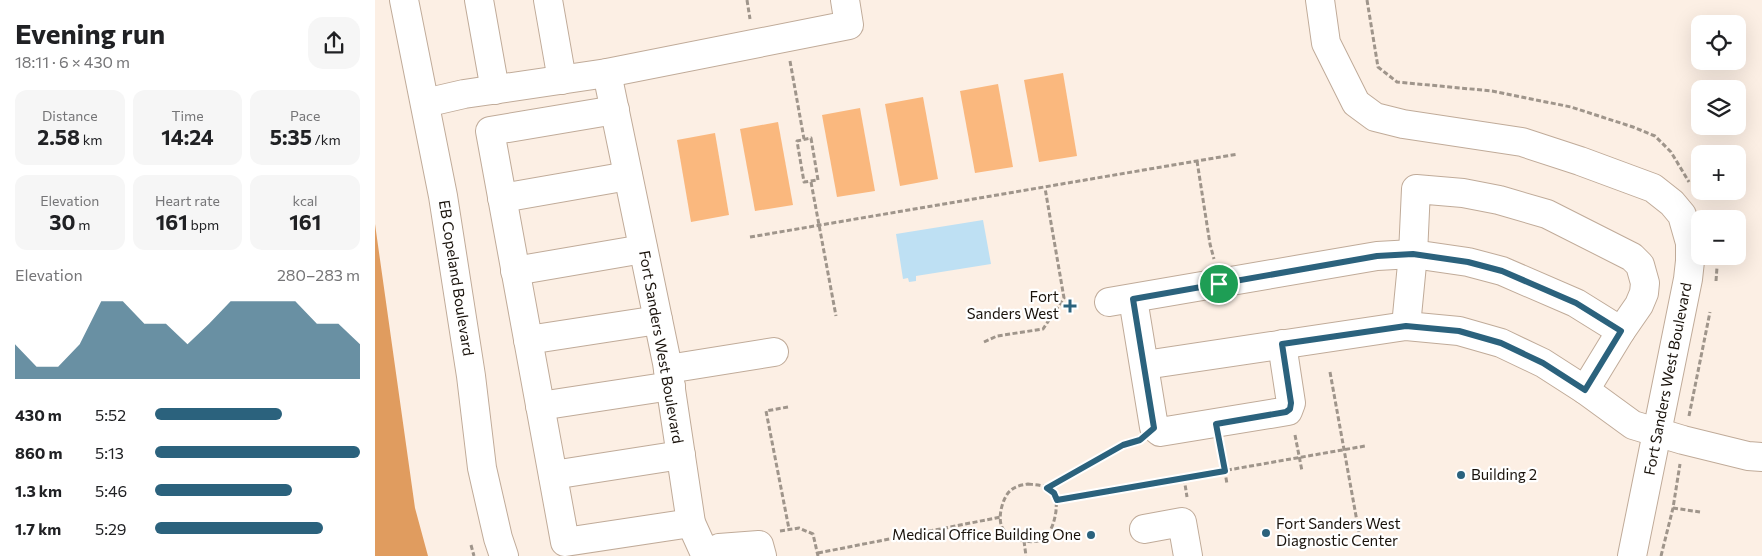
<!DOCTYPE html>
<meta charset="utf-8">
<style>
body{margin:0;font-family:Commissioner,sans-serif;background:#f6f6f6;color:#202124;height:100vh;display:flex;flex-direction:column;font-size:19px;white-space:nowrap}
*{box-sizing:border-box;margin:0}
p{font-size:16px;color:#757577}
.icon{flex:none;width:28px;height:28px;fill:none;stroke:currentColor;stroke-width:2;stroke-linecap:round;stroke-linejoin:round}
.map{position:relative;flex:1;overflow:hidden}
.side{display:flex;flex-direction:column;background:#fff;width:375px}
.side>*{flex:none}
.tools{position:absolute;left:1316px;top:15px;display:grid;gap:10px}
.tools a{display:grid;place-items:center;width:55px;height:55px;border-radius:10px;background:#fff;box-shadow:0 5px 20px #0002;font-size:25px}
.pin{position:absolute;display:grid;place-items:center;width:42px;height:42px;color:#fff;margin:-21px;border:2px solid #fff;border-radius:50%;box-shadow:0 1px 5px #0007}
.round{display:grid;place-items:center;flex:none;width:52px;height:52px;border-radius:15px;background:#f6f6f6}
.head{display:flex;align-items:center;justify-content:space-between;height:85px;padding:0 15px}
h1{font-size:28px;font-weight:700;line-height:38px}
.metrics{display:grid;grid-template-columns:repeat(3,1fr);gap:8px;height:85px;padding:5px 15px}
.metrics div{display:grid;align-content:center;border-radius:12px;background:#f6f6f6;text-align:center}
.metrics b{font-size:21px;font-weight:700}
.metrics small{font-size:14px;font-weight:400}
.metrics p{font-size:14px}
.chart{height:140px;padding:10px 15px}
.chart p{display:flex;justify-content:space-between}
.chart svg{width:100%;height:90px;margin-top:5px;fill:#2b627d;opacity:.7}
ul{padding:0 15px;list-style:none;font-size:16px}
li{display:grid;grid-template-columns:80px 60px 1fr;align-items:center;height:38px}
li i{height:12px;border-radius:6px;background:#2b627d}
main{display:flex;flex:1;min-height:0}
.map>svg:first-child{display:block}
</style>
<main>
<section class="side">
<div class="head"><div><h1>Evening run</h1><p>18:11 · 6 × 430 m</p></div><a class="round"><svg class="icon" aria-label="share" viewBox="0 0 24 24"><path d="M12 15V3M7 8l5-5 5 5M5 13v7h14v-7"/></svg></a></div>
<div class="metrics">
<div><p>Distance</p><b>2.58<small> km</small></b></div>
<div><p>Time</p><b>14:24</b></div>
<div><p>Pace</p><b>5:35<small> /km</small></b></div>
</div>
<div class="metrics">
<div><p>Elevation</p><b>30<small> m</small></b></div>
<div><p>Heart rate</p><b>161<small> bpm</small></b></div>
<div><p>kcal</p><b>161</b></div>
</div>
<div class="chart"><p><span>Elevation</span>280–283 m</p>
<svg viewBox="0 0 160 44" preserveAspectRatio="none"><path d="M0 44V27L10 38L20 38L30 27L40 6L50 6L60 17L70 17L80 27L90 17L100 6L110 6L120 6L130 6L140 17L150 17L160 27V44z"/></svg>
</div>
<ul>
<li><b>430 m</b>5:52<i style="width:62%"></i></li>
<li><b>860 m</b>5:13<i style="width:100%"></i></li>
<li><b>1.3 km</b>5:46<i style="width:67%"></i></li>
<li><b>1.7 km</b>5:29<i style="width:82%"></i></li>
</ul>
</section>
<div class="map">
<svg width="1387" height="556" viewBox="0 0 1387 556">
<rect width="100%" height="100%" fill="#fcefe4"/>
<g fill="#fab87e">
<polygon points="688,73 702,156 664,162 649,80"/>
<polygon points="623,84 638,167 600,173 585,91"/>
<polygon points="548,97 563,179 525,186 510,104"/>
<polygon points="485,108 500,191 462,197 447,115"/>
<polygon points="403,122 418,205 380,211 365,129"/>
<polygon points="340,133 354,215 316,222 302,140"/>
</g>
<polygon fill="#e09c5f" points="0,224 40,508 53,556 0,556"/>
<polygon fill="#bee0f3" points="608,220 616,264 541,276 541,281 534,282 533,278 528,279 521,234"/>
<g fill="none" stroke-linecap="round" stroke-linejoin="round">
<g stroke="#c0ab99" stroke-width="30">
<g id="minor">
<polyline points="29,0 68,196 96,376 107,468 123,538 129,556"/>
<polyline points="104,0 120,90"/>
<polyline points="173,0 187,80"/>
<polyline points="945,0 951,43 981,103 1000,117 1028,124 1147,142 1205,161 1278,188 1297,203 1307,215 1315,243 1315,261 1313,279 1257,556"/>
<polyline points="232,73 292,363 316,523 330,554 344,548 384,545 387,556"/>
<polyline points="50,103 89,94 232,73 474,25 470,0"/>
<polyline points="240,110 115,131 190,542 316,523"/>
<polyline points="127,198 253,176"/>
<polyline points="140,271 268,249"/>
<polyline points="758,299 779,427 785,432 913,411 916,403 907,344"/>
<polyline points="734,302 1002,256 1038,254 1093,262 1127,271 1201,303 1246,331"/>
<polyline points="1031,326 1038,254 1041,189 1088,193 1124,200 1172,214 1257,257 1265,265 1270,283 1269,293 1264,305 1246,331 1210,390"/>
<polyline points="153,340 283,320"/>
<polyline points="770,365 1031,326 1084,331 1126,343 1168,363 1210,390 1258,425 1308,440 1373,456 1387,457"/>
<polyline points="293,369 399,352"/>
<polyline points="165,406 296,386"/>
<polyline points="178,475 306,455"/>
<polyline points="769,529 807,522 813,556"/>
</g>
</g>
<g stroke="#9f958b" stroke-width="3" stroke-dasharray="5 2.5" stroke-linecap="butt">
<polyline points="372,0 375,19"/>
<polyline points="992,0 1003,67 1022,82 1117,91 1196,107 1258,127 1280,136 1296,152 1314,182"/>
<polyline points="415,61 429,139"/>
<polygon points="436,138 443,180 429,182 422,141"/>
<polyline points="822,161 835,244 839,259"/>
<polyline points="436,182 461,316"/>
<polyline points="375,237 863,154"/>
<polyline points="1341,281 1342,267"/>
<polyline points="609,342 622,336 668,329 689,298 670,188"/>
<polyline points="955,372 985,538"/>
<polyline points="413,407 391,411 414,529"/>
<polyline points="1314,416 1335,312"/>
<polyline points="920,435 927,471"/>
<polyline points="846,448 852,484"/>
<polyline points="809,478 812,497"/>
<path d="M653,484C662,485 673,485 678,492C683,498 681,505 681,511C678,532 669,547 646,540C640,538 633,535 629,530C621,522 627,498 635,491C640,486 647,485 653,484Z"/>
<polyline points="673,487 748,445 758,442"/>
<polyline points="682,500 990,446"/>
<polyline points="1298,508 1325,512"/>
<polyline points="405,531 424,528 438,534 443,556"/>
<polyline points="649,541 651,556"/>
<polyline points="96,545 99,556"/>
<polyline points="443,553 626,517"/>
<polyline points="1286,556 1298,508 1305,464"/>
</g>
<use href="#minor" stroke="#fff" stroke-width="28"/>
</g>
<g fill="none" stroke-linecap="round" stroke-linejoin="round">
<g stroke="#fff" stroke-width="10">
<polygon id="route" points="1038,254 1093,262 1127,271 1201,303 1246,331 1210,390 1168,363 1126,343 1084,331 1031,326 907,344 916,403 915,409 911,412 841,424 850,471 682,500 679,493 672,488 748,445 765,440 779,428 758,299 1002,256"/>
</g>
<use href="#route" stroke="#2b627d" stroke-width="6"/>
</g>
<g fill="#2b627d" stroke="#fff" stroke-width="2">
<path d="M692.5 298.5h5v5h5v5h-5v5h-5v-5h-5v-5h5z"/>
<circle cx="1086" cy="475" r="5"/>
<circle cx="891" cy="533" r="5"/>
<circle cx="716" cy="535" r="5"/>
</g>
<g text-anchor="middle" stroke-width="4.5" stroke-linejoin="round" paint-order="stroke">
<g font-size="15" fill="#19120b" stroke="#fff">
<text transform="translate(81 278) rotate(81)" y="5">EB Copeland Boulevard</text>
<text transform="translate(286 347) rotate(80)" y="5">Fort Sanders West Boulevard</text>
<text transform="translate(1293 379) rotate(-79)" y="5">Fort Sanders West Boulevard</text>
</g>
<g font-size="15" fill="#19120b" stroke="#fff" text-anchor="end">
<text x="684" y="302">Fort<tspan x="684" dy="17">Sanders West</tspan></text>
<text x="1096" y="480" text-anchor="start">Building 2</text>
<text x="901" y="529" text-anchor="start">Fort Sanders West<tspan x="901" dy="17">Diagnostic Center</tspan></text>
<text x="706" y="540">Medical Office Building One</text>
</g>
</g>
</svg>
<div class="tools">
<a><svg class="icon" aria-label="locate" viewBox="0 0 24 24"><circle cx="12" cy="12" r="6"/><path d="M12 2v4M12 18v4M2 12h4M18 12h4"/></svg></a>
<a><svg class="icon" aria-label="layers" viewBox="0 0 24 24"><path d="M12 4l9 5-9 5-9-5zM3 14l9 5 9-5"/></svg></a>
<a>+</a>
<a>−</a>
</div>
<div class="pin" style="left:844px;top:284px;background:#1e9e55"><svg class="icon" aria-label="arrive" viewBox="0 0 24 24"><path d="M6 21V4h12l-3 4 3 4H6"/></svg></div>
</div>
</main>
